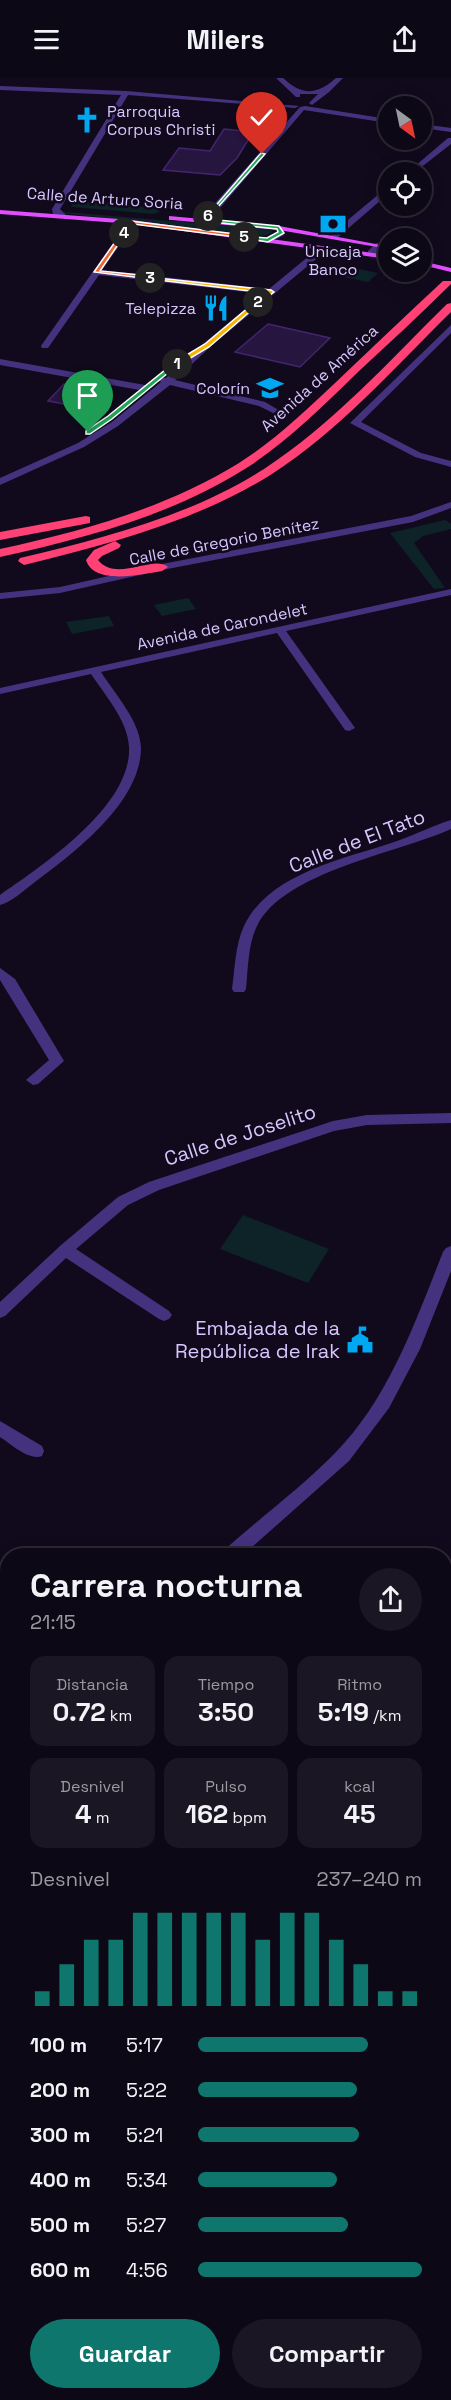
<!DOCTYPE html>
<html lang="es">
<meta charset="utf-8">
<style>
body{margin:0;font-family:"Space Grotesk",sans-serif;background:#1b1623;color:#f1f3f6;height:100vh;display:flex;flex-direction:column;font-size:22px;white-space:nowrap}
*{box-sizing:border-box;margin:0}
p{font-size:20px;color:#9a9aa1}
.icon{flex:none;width:33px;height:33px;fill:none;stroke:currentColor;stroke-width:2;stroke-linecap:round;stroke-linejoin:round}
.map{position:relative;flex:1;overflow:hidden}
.sheet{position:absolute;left:0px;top:1470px;width:452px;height:852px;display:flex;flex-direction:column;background:#0d0816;border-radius:24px 24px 0 0;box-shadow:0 3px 15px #0003,0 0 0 2px #2d2935}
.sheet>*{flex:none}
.needle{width:39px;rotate:147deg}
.tools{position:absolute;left:378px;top:18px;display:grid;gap:12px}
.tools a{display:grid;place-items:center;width:54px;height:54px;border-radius:50%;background:#0d0816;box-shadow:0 3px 15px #0003,0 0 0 2px #2d2935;font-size:30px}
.pin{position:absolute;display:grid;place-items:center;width:51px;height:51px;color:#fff;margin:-62px -26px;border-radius:50% 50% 50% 0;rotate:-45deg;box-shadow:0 0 6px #0007}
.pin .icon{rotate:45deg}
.km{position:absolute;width:30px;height:30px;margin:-15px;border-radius:50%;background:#222;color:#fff;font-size:16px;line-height:30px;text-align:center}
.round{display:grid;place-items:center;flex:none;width:63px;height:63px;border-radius:32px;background:#1b1623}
.summary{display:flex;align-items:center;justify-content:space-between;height:102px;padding:0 30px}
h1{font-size:33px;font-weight:600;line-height:45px}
.figures{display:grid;grid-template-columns:repeat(3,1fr);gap:9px;height:102px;padding:6px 30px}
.figures div{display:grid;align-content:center;border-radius:15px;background:#1b1623;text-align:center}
.figures b{font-size:26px;font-weight:600}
.figures small{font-size:16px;font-weight:400}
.figures p{font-size:16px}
.chart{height:168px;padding:12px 30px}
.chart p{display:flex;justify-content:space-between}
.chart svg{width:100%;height:108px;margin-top:6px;stroke:#0f766e;stroke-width:6}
.button{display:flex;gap:12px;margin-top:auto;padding:12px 30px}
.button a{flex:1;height:69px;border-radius:36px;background:#0f766e;color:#fff;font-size:24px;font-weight:600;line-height:69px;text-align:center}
.button a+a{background:#1b1623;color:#f1f3f6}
ul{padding:0 30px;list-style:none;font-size:20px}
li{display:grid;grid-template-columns:96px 72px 1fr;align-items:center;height:45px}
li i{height:15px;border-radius:8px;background:#0f766e}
header{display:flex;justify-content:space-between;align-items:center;height:78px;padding:0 30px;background:#0d0816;font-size:27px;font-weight:600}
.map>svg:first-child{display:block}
</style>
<header><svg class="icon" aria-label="menu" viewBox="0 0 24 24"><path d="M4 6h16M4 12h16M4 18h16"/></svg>Milers<svg class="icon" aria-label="share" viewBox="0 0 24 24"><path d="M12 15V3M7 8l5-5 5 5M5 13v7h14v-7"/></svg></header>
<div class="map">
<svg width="451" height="2322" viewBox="0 0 451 2322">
<rect width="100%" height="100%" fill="#110a1d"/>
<g fill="#0d2327">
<polygon points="74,123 160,130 159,134 153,136 73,129 71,127"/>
<polygon points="64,134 268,151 273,154 265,158 61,135"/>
<polygon points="339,187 378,195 368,204 329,196"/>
<polygon points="445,442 451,446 451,451 423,458 414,465 445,510 434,511 390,455"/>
<polygon points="188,520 196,531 162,538 154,527"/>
<polygon points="109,538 114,548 72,556 66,544"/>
<polygon points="243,1137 329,1171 308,1205 220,1171"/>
<polygon points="7,2156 8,2314 224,2315 220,2322 0,2322 0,2170"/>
</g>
<g fill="#26153f" stroke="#42256d" stroke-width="1.5">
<polygon points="224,51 253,54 237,80 220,97 163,92 179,70 210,73"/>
<polygon points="268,246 330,260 300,289 235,274"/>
<polygon points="64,306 86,310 70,327 48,323"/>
</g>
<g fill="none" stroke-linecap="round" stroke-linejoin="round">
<g fill="#45327f" fill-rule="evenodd">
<path d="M276,0H283C302,18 317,17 336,0H343L329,14L312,27L309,25L318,16H300V19H296Z"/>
<polygon points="0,8 126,13 299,28 295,30 128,17 60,131 66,137 62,139 53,136 52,131 121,17 0,12"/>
<polygon points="305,28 388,41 388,45 304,32 208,144 202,144 202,140 300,29"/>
<polygon points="422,46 451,50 451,54 422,50"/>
<polygon points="448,60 451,60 451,66 415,94 408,94"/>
<polygon points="385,111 388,111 388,116 337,160 331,160 331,156"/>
<polygon points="129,142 136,144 102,192 269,211 321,168 327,168 327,172 210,269 175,302 265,324 282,334 277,337 259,328 170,307 118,348 84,369 0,407 0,400 78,365 112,344 161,304 158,302 159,300 166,300 204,265 264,216 99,197 48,270 42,270 41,268"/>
<polygon points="276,148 282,148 284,157 271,164 265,164 265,160 277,154"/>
<polygon points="376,165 383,167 374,177 368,177 368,173"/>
<polygon points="451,247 451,255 361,344 421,375 451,383 451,389 415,379 350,345"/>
<polygon points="0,281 145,307 150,310 145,313 0,287"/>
<polygon points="451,424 451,430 413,444 162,492 60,515 0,521 0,515 60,509 162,486 411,438"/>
<path d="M451,511V517L286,553L355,650L349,653L345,652L277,555L101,594C115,616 141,644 141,671C140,725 74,775 35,804C24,812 12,824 0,827V817C43,787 132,728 129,669C128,643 105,617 91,596L0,616V610Z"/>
<path d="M451,742V751C398,775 283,794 257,848C248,866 248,891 246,911L244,914H234L232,911C235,891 235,867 244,848C269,794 349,780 400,762C417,756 434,747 451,742Z"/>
<polygon points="0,890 15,901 64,983 38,1006 33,1007 26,1002 49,982 0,902"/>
<polygon points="451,1035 451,1045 367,1047 334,1053 159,1112 128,1127 76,1171 169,1233 172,1237 169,1241 164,1243 159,1241 66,1180 5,1238 0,1240 0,1224 60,1168 118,1119 149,1104 333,1043 367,1037"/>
<path d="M451,1168V1193L420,1271L389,1330L349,1383L242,1478H221L223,1473C260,1440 302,1409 336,1374C389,1320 416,1242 443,1174L446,1170Z"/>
<path d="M0,1343L42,1368L44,1373L42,1378C29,1383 11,1366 0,1359Z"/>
<polygon points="0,1633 8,1634 8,1652 0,1651"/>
<polygon points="8,1654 8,1675 0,1678 0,1658"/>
<polygon points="451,1659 451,1679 444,1682 444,1662"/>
<polygon points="444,1735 451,1737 451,1758 444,1756"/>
<polygon points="8,2102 8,2134 0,2137 0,2106"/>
<polygon points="451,2268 451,2294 444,2296 444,2270"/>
<polygon points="397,2314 424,2314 421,2322 393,2322"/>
</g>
<g fill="#825dff" fill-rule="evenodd">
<polygon points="451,2007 451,2036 444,2039 444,2010"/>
<polygon points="258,2314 282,2314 279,2322 254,2322"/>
</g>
<g fill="#e14dff" fill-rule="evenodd">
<polygon points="0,132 132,142 388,177 388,181 132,146 0,136"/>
<polygon points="169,138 279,148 381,167 377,169 279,152 172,142 169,142"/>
<polygon points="422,183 451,190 451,194 422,187"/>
</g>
<g fill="#ff4175" fill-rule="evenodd">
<path d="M443,203H451V206C421,236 389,265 358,294C323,328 288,363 248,389C173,437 86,460 0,479V471C83,453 166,430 239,385C274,363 304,334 334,306C370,272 406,237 443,203Z"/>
<path d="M451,225V234C394,290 340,352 272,396C197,443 109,466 24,487L18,483L20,480C104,460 190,438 264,391C333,346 389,283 447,226Z"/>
<polygon points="86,438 90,439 90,445 0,462 0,454"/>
<path d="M115,463L121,467L119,470L102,478L98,482C117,505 153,476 168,489L162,493C143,496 94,508 86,482L94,472Z"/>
</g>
</g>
<polygon fill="#22a559" stroke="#fff" stroke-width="1.5" points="175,284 179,286 112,341 90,356 86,356 86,353 108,338"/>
<polygon fill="#f5b400" stroke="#fff" stroke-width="1.5" points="256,223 261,224 209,269 179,287 175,287 175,284 205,266"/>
<polygon fill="#f5b400" stroke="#fff" stroke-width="1.5" points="148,199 271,212 274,214 258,226 256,223 266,215 150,201"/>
<polygon fill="#f0652b" stroke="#fff" stroke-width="1.5" points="122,154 126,155 100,193 150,198 151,201 94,194"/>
<polygon fill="#f0652b" stroke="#fff" stroke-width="1.5" points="130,143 244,157 247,159 244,160 133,146 126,157 122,157"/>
<polygon fill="#22a559" stroke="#fff" stroke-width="1.5" points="209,137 208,141 279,148 284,155 268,164 244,160 242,158 267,160 278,154 277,151 203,143 206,137"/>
<polygon fill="#22a559" stroke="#fff" stroke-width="1.5" points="261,75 265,76 209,139 206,139"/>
<defs>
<g id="church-bare" transform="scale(2.07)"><path d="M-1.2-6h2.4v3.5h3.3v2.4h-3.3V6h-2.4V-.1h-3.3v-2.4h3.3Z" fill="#00a7f1" stroke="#110a1d" stroke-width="2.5" paint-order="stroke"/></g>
<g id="bank-bare" transform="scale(2.07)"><path d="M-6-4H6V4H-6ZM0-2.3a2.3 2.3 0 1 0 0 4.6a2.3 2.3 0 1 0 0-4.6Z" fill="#00a7f1" stroke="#110a1d" stroke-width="2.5" paint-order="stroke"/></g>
<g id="restaurant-bare" transform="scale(2.07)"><path d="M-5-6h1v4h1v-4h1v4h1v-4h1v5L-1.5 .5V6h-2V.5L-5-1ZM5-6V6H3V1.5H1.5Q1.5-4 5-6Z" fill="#00a7f1" stroke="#110a1d" stroke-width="2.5" paint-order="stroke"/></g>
<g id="school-bare" transform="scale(2.07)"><path d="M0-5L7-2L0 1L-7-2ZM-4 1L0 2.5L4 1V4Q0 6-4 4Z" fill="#00a7f1" stroke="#110a1d" stroke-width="2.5" paint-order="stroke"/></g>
<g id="civic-bare" transform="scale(2.07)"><path d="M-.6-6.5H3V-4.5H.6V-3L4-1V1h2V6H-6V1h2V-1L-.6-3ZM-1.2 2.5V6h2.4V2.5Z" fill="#00a7f1" stroke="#110a1d" stroke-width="2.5" paint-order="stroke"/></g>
</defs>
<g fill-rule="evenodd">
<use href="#church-bare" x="87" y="42"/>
<use href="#bank-bare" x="333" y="146"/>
<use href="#restaurant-bare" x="216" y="230"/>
<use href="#school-bare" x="270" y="310"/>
<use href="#civic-bare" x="360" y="1262"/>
</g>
<g text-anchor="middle" stroke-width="5" stroke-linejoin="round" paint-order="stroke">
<g font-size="16" fill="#d8c6ff" stroke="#110a1d" text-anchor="end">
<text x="107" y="39" text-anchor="start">Parroquia<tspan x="107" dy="18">Corpus Christi</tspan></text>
<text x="333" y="179" text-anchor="middle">Unicaja<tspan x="333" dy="18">Banco</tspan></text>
<text x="196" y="236">Telepizza</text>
<text x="250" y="316">Colorín</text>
</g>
<g font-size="16" fill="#d8c6ff" stroke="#110a1d">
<text transform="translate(105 120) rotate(4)" y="6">Calle de Arturo Soria</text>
<text transform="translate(319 300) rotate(-42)" y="6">Avenida de América</text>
<text transform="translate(224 463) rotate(-11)" y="6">Calle de Gregorio Benítez</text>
<text transform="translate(222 548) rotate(-12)" y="6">Avenida de Carondelet</text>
</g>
<g font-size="20" fill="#d8c6ff" stroke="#110a1d">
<text transform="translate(357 763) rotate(-21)" y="7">Calle de El Tato</text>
<text transform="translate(240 1057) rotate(-18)" y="7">Calle de Joselito</text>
</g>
<g font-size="20" fill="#d8c6ff" stroke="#110a1d" text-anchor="end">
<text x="340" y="1257">Embajada de la<tspan x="340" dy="23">República de Irak</tspan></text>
</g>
</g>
</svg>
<div class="tools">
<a><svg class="needle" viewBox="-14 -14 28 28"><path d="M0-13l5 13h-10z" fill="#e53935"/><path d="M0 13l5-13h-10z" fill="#9a9aa1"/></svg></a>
<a><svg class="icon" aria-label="locate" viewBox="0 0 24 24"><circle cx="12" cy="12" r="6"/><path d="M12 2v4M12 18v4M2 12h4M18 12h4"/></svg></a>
<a><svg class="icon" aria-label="layers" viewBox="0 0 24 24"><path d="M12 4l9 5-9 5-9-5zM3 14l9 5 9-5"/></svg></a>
</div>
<div class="pin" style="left:88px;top:354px;background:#1e9e55"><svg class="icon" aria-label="arrive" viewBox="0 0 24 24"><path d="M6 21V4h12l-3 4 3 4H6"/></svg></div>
<div class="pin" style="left:262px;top:76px;background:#d93025"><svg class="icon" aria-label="check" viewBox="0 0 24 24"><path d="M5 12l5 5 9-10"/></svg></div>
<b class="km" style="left:177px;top:286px">1</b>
<b class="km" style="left:258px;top:224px">2</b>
<b class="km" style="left:150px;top:200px">3</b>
<b class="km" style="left:124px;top:155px">4</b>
<b class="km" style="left:244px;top:159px">5</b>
<b class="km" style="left:208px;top:138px">6</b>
<section class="sheet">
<div class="summary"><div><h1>Carrera nocturna</h1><p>21:15</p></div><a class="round"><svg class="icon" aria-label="share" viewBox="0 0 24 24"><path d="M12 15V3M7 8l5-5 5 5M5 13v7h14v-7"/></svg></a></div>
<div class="figures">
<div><p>Distancia</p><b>0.72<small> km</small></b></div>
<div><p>Tiempo</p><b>3:50</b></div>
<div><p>Ritmo</p><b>5:19<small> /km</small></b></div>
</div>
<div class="figures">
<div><p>Desnivel</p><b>4<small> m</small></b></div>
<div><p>Pulso</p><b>162<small> bpm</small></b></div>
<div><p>kcal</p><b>45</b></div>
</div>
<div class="chart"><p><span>Desnivel</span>237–240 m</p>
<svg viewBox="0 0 160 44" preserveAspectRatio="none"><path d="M5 44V38M15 44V27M25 44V17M35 44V17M45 44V6M55 44V6M65 44V6M75 44V6M85 44V6M95 44V17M105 44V6M115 44V6M125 44V17M135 44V27M145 44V38M155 44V38"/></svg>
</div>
<ul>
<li><b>100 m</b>5:17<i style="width:76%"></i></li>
<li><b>200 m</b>5:22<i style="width:71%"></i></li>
<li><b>300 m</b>5:21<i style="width:72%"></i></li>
<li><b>400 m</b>5:34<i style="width:62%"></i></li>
<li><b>500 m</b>5:27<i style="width:67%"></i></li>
<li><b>600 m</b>4:56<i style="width:100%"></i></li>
</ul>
<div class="button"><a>Guardar</a><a>Compartir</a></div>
</section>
</div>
